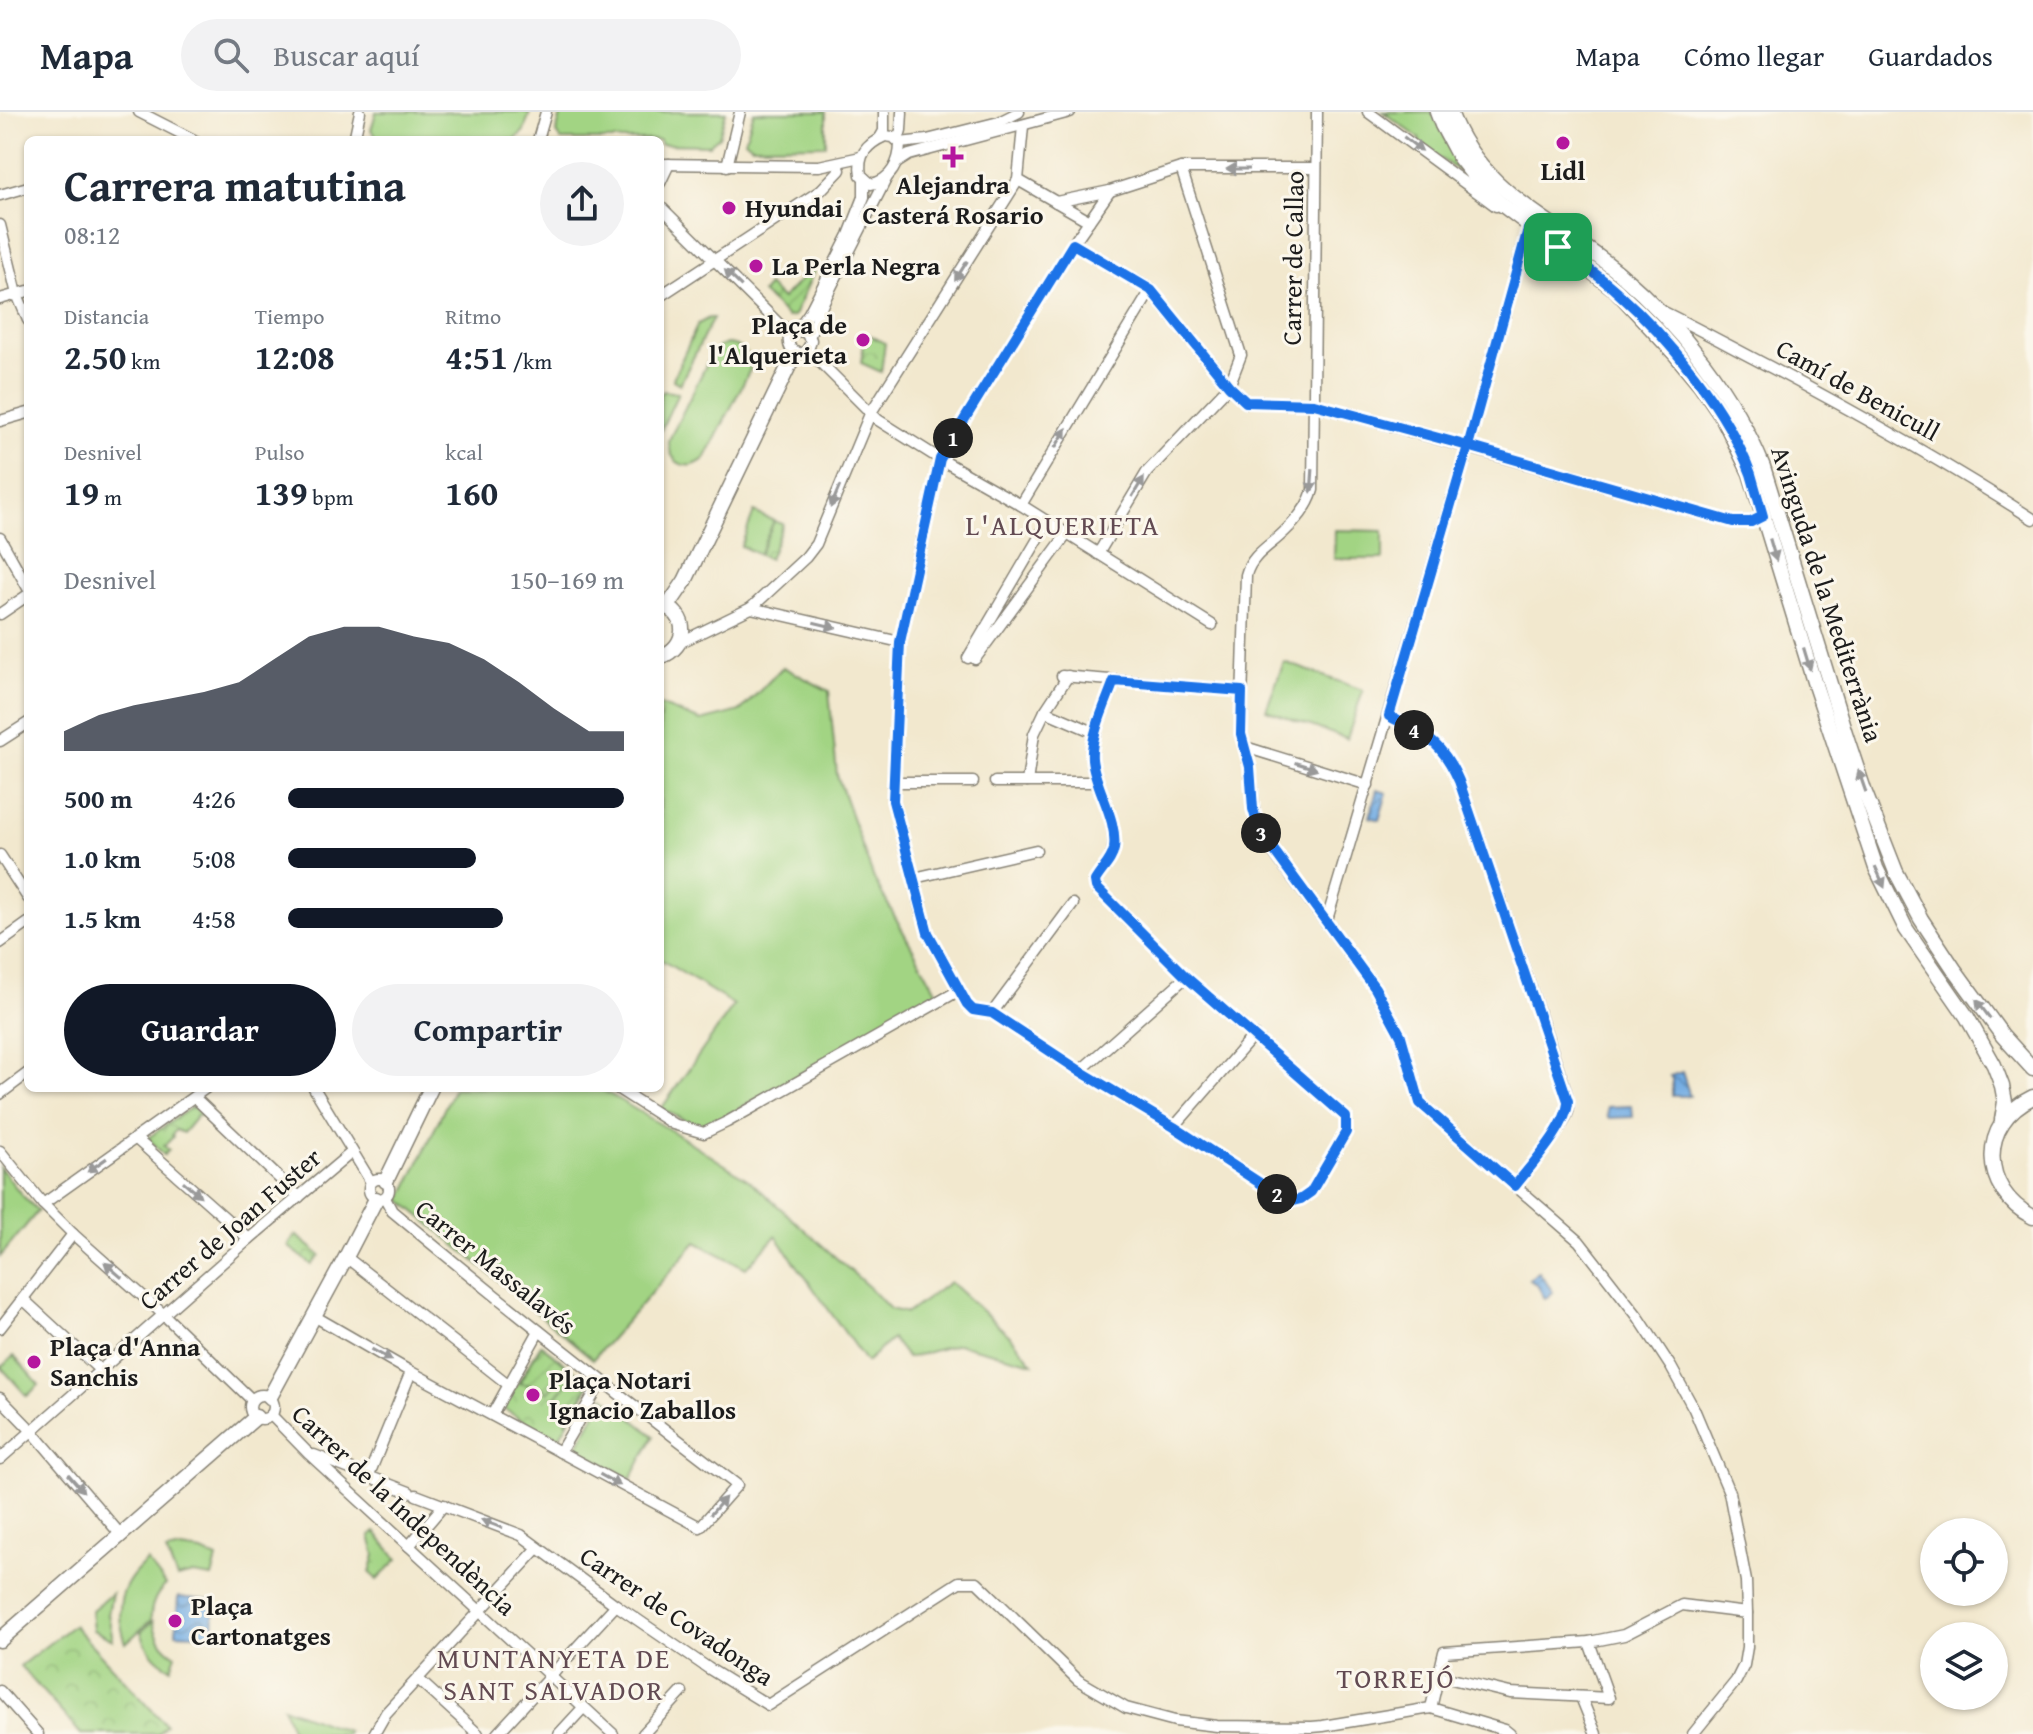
<!DOCTYPE html>
<html lang="es">
<meta charset="utf-8">
<style>
body{margin:0;font-family:"Gentium Book Plus",serif;background:#f2f2f3;color:#1f2937;height:100vh;display:flex;flex-direction:column;font-size:30px;white-space:nowrap}
*{box-sizing:border-box;margin:0}
p{font-size:26px;color:#747a83}
.icon{flex:none;width:44px;height:44px;fill:none;stroke:currentColor;stroke-width:2;stroke-linecap:round;stroke-linejoin:round}
.map{position:relative;flex:1;overflow:hidden}
.side{position:absolute;left:24px;top:24px;width:640px;height:956px;display:flex;flex-direction:column;background:#fff;border-radius:12px;box-shadow:0 2px 6px #0004}
.side>*{flex:none}
.fabs{position:absolute;left:1920px;top:1406px;display:grid;gap:16px}
.fabs a{display:grid;place-items:center;width:88px;height:88px;border-radius:50%;background:#fff;box-shadow:0 2px 6px #0004;font-size:40px}
.pin{position:absolute;display:grid;place-items:center;width:68px;height:68px;color:#fff;margin:-34px;border-radius:16px;box-shadow:0 4px 12px #0006}
.km{position:absolute;width:40px;height:40px;margin:-20px;border-radius:50%;background:#222;color:#fff;font-size:22px;line-height:40px;text-align:center}
.round{display:grid;place-items:center;flex:none;width:84px;height:84px;border-radius:42px;background:#f2f2f3}
.overview{display:flex;align-items:center;justify-content:space-between;height:136px;padding:0 40px}
h1{font-size:44px;font-weight:600;line-height:60px}
.metrics{display:grid;grid-template-columns:repeat(3,1fr);gap:12px;height:136px;padding:8px 40px}
.metrics div{display:grid;align-content:center}
.metrics b{font-size:34px;font-weight:600}
.metrics small{font-size:22px;font-weight:400}
.metrics p{font-size:22px}
.chart{height:224px;padding:16px 40px}
.chart p{display:flex;justify-content:space-between}
.chart svg{width:100%;height:144px;margin-top:8px;fill:#111827;opacity:.7}
.primary-button{display:flex;gap:16px;margin-top:auto;padding:16px 40px}
.primary-button a{flex:1;height:92px;border-radius:48px;background:#111827;color:#fff;font-size:32px;font-weight:600;line-height:92px;text-align:center}
.primary-button a+a{background:#f2f2f3;color:#1f2937}
ul{padding:0 40px;list-style:none;font-size:26px}
li{display:grid;grid-template-columns:128px 96px 1fr;align-items:center;height:60px}
li i{height:20px;border-radius:10px;background:#111827}
header{display:flex;align-items:center;gap:48px;box-sizing:border-box;height:112px;padding:0 40px;background:#fff;border-bottom:2px solid #e0e1e3}
header strong{font-size:38px}
nav{display:flex;gap:44px;margin-inline-start:auto;font-size:28px}
.search{width:560px;height:72px;background:#f2f2f3;display:flex;align-items:center;gap:20px;box-sizing:border-box;padding:0 28px;border-radius:44px;color:#747a83;font-size:30px}
.map>svg:first-child{display:block}
</style>
<header>
<strong>Mapa</strong>
<div class="search"><svg class="icon" aria-label="search" viewBox="0 0 24 24"><circle cx="10" cy="10" r="6"/><path d="M15 15l6 6"/></svg>Buscar aquí</div>
<nav><a>Mapa</a><a>Cómo llegar</a><a>Guardados</a></nav>
</header>
<div class="map">
<svg width="2033" height="1622" viewBox="0 0 2033 1622">
<defs>
<pattern id="park-crowns" width="20" height="18" patternUnits="userSpaceOnUse" patternTransform="scale(2)"><rect width="20" height="18" fill="#a2d483"/><path d="M2 6a3 3 0 1 1 6 0M12 15a3 3 0 1 1 6 0" fill="none" stroke="#8bb571"/></pattern>
<pattern id="garden-furrows" width="10" height="10" patternUnits="userSpaceOnUse" patternTransform="scale(2)"><rect width="10" height="10" fill="#a2d483"/><path d="M-1 1l2-2M0 10L10 0M9 11l2-2" fill="none" stroke="#8bb571"/></pattern>
<pattern id="water-waves" width="16" height="10" patternUnits="userSpaceOnUse" patternTransform="scale(2)"><rect width="16" height="10" fill="#72ace3"/><path d="M0 5q4-4 8 0t8 0" fill="none" stroke="#5d8bb7"/></pattern>
</defs>
<rect width="100%" height="100%" fill="#fbf7ec"/>
<filter id="ink" filterUnits="userSpaceOnUse"><feTurbulence type="fractalNoise" baseFrequency=".0125" numOctaves="2"/><feDisplacementMap in="SourceGraphic" scale="16" xChannelSelector="R" yChannelSelector="G"/><feConvolveMatrix kernelMatrix="1 2 1 2 8 2 1 2 1" color-interpolation-filters="sRGB"/></filter>
<filter id="wash" filterUnits="userSpaceOnUse"><feTurbulence type="fractalNoise" baseFrequency=".006" numOctaves="4" result="noise"/><feDisplacementMap in="SourceGraphic" scale="32" xChannelSelector="R" yChannelSelector="G"/><feGaussianBlur stdDeviation="1.8" result="paint"/><feColorMatrix in="noise" values="0 0 0 0 0 0 0 0 0 0 0 0 0 0 0 0 0 1.4 0 .05"/><feComposite in="paint" operator="in"/></filter>
<g filter="url(#wash)">
<rect width="100%" height="100%" fill="#f2e8ce"/>
<g fill="#a2d483" stroke="#5f7850" stroke-width="2">
<polygon points="376,0 530,0 524,19 514,28 379,28 371,18"/>
<polygon points="562,0 726,0 719,25 709,33 660,32 660,28 561,28 556,21"/>
<polygon points="754,0 826,0 826,33 752,34 745,28"/>
<polygon points="1383,0 1432,0 1466,64 1420,33 1419,26"/>
<polygon points="709,206 713,206 680,272 673,268 674,264 698,212"/>
<path d="M727,232C743,233 750,243 750,258L706,345C689,362 668,352 669,328L711,243L718,235Z"/>
<polygon points="664,279 678,281 660,320 660,282"/>
<polygon points="754,400 774,409 759,443 741,434"/>
<polygon points="1335,418 1383,419 1383,447 1334,447"/>
<polygon points="1284,550 1363,578 1347,627 1266,598"/>
<polygon points="783,555 829,579 837,663 874,767 938,882 722,1007 697,1014 661,997 734,893 660,847 660,593 701,609 740,599"/>
<polygon points="454,976 599,976 677,1022 750,1069 871,1177 890,1197 907,1201 950,1170 1012,1226 1033,1251 958,1232 907,1246 892,1227 866,1250 776,1124 746,1156 696,1130 593,1247 401,1088"/>
<polygon points="0,1055 21,1082 38,1099 0,1145"/>
<polygon points="604,1284 654,1324 631,1367 576,1337"/>
<polygon points="181,1437 202,1440 217,1447 212,1465 193,1462 177,1466 166,1440"/>
<path d="M147,1449L166,1473C156,1481 150,1495 151,1508L126,1531C114,1497 119,1473 147,1449Z"/>
<polygon points="112,1481 108,1502 113,1528 93,1518 91,1499"/>
<path d="M153,1509C156,1524 162,1535 176,1543L171,1556C154,1549 146,1536 141,1520Z"/>
<polygon points="283,1595 347,1619 346,1622 293,1622"/>
</g>
<g fill="url(#park-crowns)" stroke="#5f7850" stroke-width="2">
<polygon points="865,221 885,231 881,260 861,251"/>
<polygon points="774,409 783,412 769,447 759,443"/>
<polygon points="193,994 198,995 204,1001 200,1004 198,1003 183,1021 176,1018 172,1023 173,1025 164,1034 169,1038 164,1043 148,1026"/>
<polygon points="296,1123 320,1143 312,1153 288,1134"/>
<polygon points="541,1233 591,1271 557,1329 502,1296"/>
<polygon points="14,1244 39,1273 27,1284 1,1255"/>
<polygon points="375,1420 398,1447 377,1468 370,1460 375,1443 370,1424"/>
<polygon points="73,1513 166,1613 158,1622 81,1622 20,1554"/>
</g>
<g fill="url(#garden-furrows)" stroke="#5f7850" stroke-width="2">
<polygon points="813,155 815,157 794,204 787,205 762,181 768,174 782,187"/>
<polygon points="541,1233 569,1255 548,1280 540,1275 519,1271"/>
<polygon points="575,1261 589,1272 567,1311 565,1298 555,1286"/>
</g>
<g fill="url(#water-waves)" stroke="#476480" stroke-width="2">
<polygon points="1377,678 1387,681 1379,708 1370,705"/>
<polygon points="1682,960 1690,984 1672,984 1672,967 1670,964"/>
<polygon points="1632,994 1633,1005 1608,1006 1607,995"/>
<polygon points="1539,1160 1553,1180 1545,1187 1538,1174 1529,1167"/>
<polygon points="178,1485 213,1489 214,1523 176,1521"/>
</g>
</g>
<g filter="url(#ink)">
<g fill="none" stroke-linecap="round" stroke-linejoin="round">
<g stroke="#878275" stroke-width="13">
<g id="minor">
<polyline points="139,0 194,28"/>
<path d="M1317,0L1313,378C1309,393 1296,409 1284,420C1270,434 1251,443 1246,463L1241,622L1250,655L1255,708L1269,734L1375,876L1401,924L1420,991L1579,1129L1639,1206L1671,1255L1694,1297L1729,1380L1746,1469L1747,1501V1535L1744,1553L1736,1569L1693,1622"/>
<polyline points="1368,0 1496,94"/>
<path d="M885,24L893,25L900,31C900,50 891,69 871,72L861,63C857,43 867,32 885,24Z"/>
<polyline points="880,26 884,19 884,0"/>
<polyline points="354,28 360,0"/>
<polyline points="538,28 546,0"/>
<polyline points="898,29 901,18 902,0"/>
<polyline points="900,31 927,28 999,10 1019,0"/>
<polyline points="898,50 909,43 1070,0"/>
<polyline points="660,52 819,54 861,45"/>
<polyline points="727,54 740,0"/>
<polyline points="1018,68 1089,109"/>
<polyline points="660,71 669,52"/>
<path d="M1110,79L1073,132L940,347L900,530L893,689L928,821L967,892L973,898L992,901L1080,959L1174,1015L1289,1090L1301,1087L1311,1080L1346,1020V1005L1186,865L1096,775L1095,769C1101,758 1112,749 1113,737C1118,706 1095,677 1092,647C1090,624 1106,591 1114,569"/>
<polyline points="0,83 28,75"/>
<polyline points="1056,90 1110,79 1181,56 1316,56"/>
<polyline points="660,94 780,213 794,220"/>
<polyline points="0,113 17,182 28,208"/>
<polyline points="1073,132 1151,178 1229,274 1246,290 1314,292 1733,410 1751,410 1763,404"/>
<polyline points="660,184 820,79 840,58"/>
<polyline points="0,187 28,179"/>
<path d="M1662,199C1699,217 1735,237 1772,256C1861,303 1948,352 2033,407"/>
<path d="M796,219L805,220L811,228C808,248 786,245 789,225L796,219L809,201L849,123L864,85V66"/>
<polyline points="809,225 824,189 887,65"/>
<polyline points="808,238 878,308 940,347 1021,393 1212,513"/>
<polyline points="0,309 28,301"/>
<polyline points="1021,393 1151,178"/>
<polyline points="0,426 28,476"/>
<polyline points="1098,442 1147,360 1229,274 1241,243 1181,56"/>
<polyline points="751,496 900,530"/>
<polyline points="0,502 28,483"/>
<polyline points="679,531 751,496 806,445 816,432 870,302 1018,68 1023,14"/>
<polyline points="968,546 1048,410"/>
<polyline points="975,547 1067,422"/>
<polyline points="1062,564 1242,579"/>
<polyline points="1045,599 1096,621"/>
<path d="M1389,604C1426,624 1442,628 1459,669L1564,973C1566,981 1570,990 1568,999C1564,1016 1527,1058 1515,1074"/>
<polyline points="0,629 28,611"/>
<polyline points="1245,635 1368,673"/>
<polyline points="894,670 973,670"/>
<polyline points="995,670 1096,670"/>
<polyline points="1027,670 1034,622 1045,599 1068,564"/>
<polyline points="0,743 28,786"/>
<polyline points="914,766 1036,738"/>
<polyline points="1326,811 1468,334 1528,117"/>
<polyline points="0,831 28,811"/>
<polyline points="992,901 1073,792"/>
<polyline points="1080,959 1186,865"/>
<polyline points="314,976 371,1070"/>
<polyline points="617,976 673,1012 704,1021 727,1010 958,879"/>
<polyline points="0,982 28,961"/>
<polyline points="194,985 299,1085"/>
<polyline points="1174,1015 1254,923"/>
<polyline points="135,1026 249,1127"/>
<polyline points="0,1039 43,1092 73,1122 164,1203 252,1288"/>
<circle cx="379" cy="1077" r="10"/>
<polyline points="43,1092 206,976"/>
<polyline points="346,1145 509,1273"/>
<polyline points="23,1187 101,1259"/>
<path d="M314,1204L411,1260L700,1415L737,1373C620,1284 505,1193 392,1099L385,1086"/>
<polyline points="0,1216 73,1122"/>
<circle cx="262" cy="1295" r="12"/>
<polyline points="0,1286 32,1319 120,1422"/>
<polyline points="271,1303 308,1341 613,1622"/>
<polyline points="492,1303 539,1219"/>
<polyline points="560,1340 601,1270"/>
<polyline points="314,1343 409,1380"/>
<polyline points="0,1347 249,1127 352,1040"/>
<polyline points="368,1365 411,1260"/>
<polyline points="416,1383 521,1423 616,1493 708,1556 768,1593 959,1470 977,1470 1078,1568 1126,1596 1175,1609 1217,1614 1312,1615 1323,1614 1431,1596 1505,1618 1510,1622"/>
<polyline points="409,1434 444,1393"/>
<polyline points="1439,1564 1510,1581 1609,1586 1589,1530"/>
<polyline points="418,1567 478,1622"/>
<polyline points="0,1579 38,1622"/>
<polyline points="1581,1585 1596,1622"/>
<polyline points="1431,1596 1444,1540 1589,1530 1624,1523 1682,1493 1747,1501"/>
<polyline points="374,1622 386,1601 538,1436"/>
<polyline points="497,1622 616,1493"/>
<polyline points="559,1622 583,1596"/>
<polyline points="643,1622 682,1580"/>
</g>
</g>
<g stroke="#878275" stroke-width="17">
<g id="tertiary">
<polyline points="668,494 685,469 795,241"/>
<path d="M660,545C689,535 690,501 660,492"/>
<polyline points="386,1069 431,976"/>
<polyline points="270,1285 346,1145 376,1087"/>
<polyline points="0,1528 256,1305"/>
</g>
</g>
<g stroke="#878275" stroke-width="17">
<g id="secondary">
<polyline points="1437,0 1442,13 1459,45 1481,73 1501,92 1616,178 1676,243 1700,272 1722,304 1750,361 1815,573 1876,756 1906,817 1967,905 1994,953 2002,974 2005,990 2002,1008"/>
<path d="M1450,0C1480,82 1556,108 1619,161C1680,213 1733,281 1763,355L1846,624L1865,681L1896,760L1921,807L1954,857L2002,923L2033,957"/>
<path d="M2033,985C1978,1011 1980,1078 2033,1105"/>
</g>
</g>
<use href="#minor" stroke="#fff" stroke-width="10"/>
<use href="#tertiary" stroke="#fff" stroke-width="14"/>
<use href="#secondary" stroke="#fff" stroke-width="14"/>
</g>
<defs><path id="oneway-solid" d="M-6-.8H1V-3.2L6.5 0L1 3.2V.8H-6Z" transform="scale(2)"/></defs>
<g fill="#999">
<use href="#oneway-solid" transform="translate(1413 32) rotate(37)"/>
<use href="#oneway-solid" transform="translate(1238 57) rotate(180)"/>
<use href="#oneway-solid" transform="translate(961 159) rotate(122)"/>
<use href="#oneway-solid" transform="translate(733 166) rotate(-136)"/>
<use href="#oneway-solid" transform="translate(1061 326) rotate(-59)"/>
<use href="#oneway-solid" transform="translate(1312 369) rotate(94)"/>
<use href="#oneway-solid" transform="translate(1138 375) rotate(-59)"/>
<use href="#oneway-solid" transform="translate(835 385) rotate(113)"/>
<use href="#oneway-solid" transform="translate(1773 438) rotate(74)"/>
<use href="#oneway-solid" transform="translate(825 513) rotate(13)"/>
<use href="#oneway-solid" transform="translate(1807 547) rotate(73)"/>
<use href="#oneway-solid" transform="translate(1306 654) rotate(17)"/>
<use href="#oneway-solid" transform="translate(1862 669) rotate(-109)"/>
<use href="#oneway-solid" transform="translate(1880 765) rotate(66)"/>
<use href="#oneway-solid" transform="translate(1983 897) rotate(-127)"/>
<use href="#oneway-solid" transform="translate(97 1053) rotate(145)"/>
<use href="#oneway-solid" transform="translate(192 1077) rotate(41)"/>
<use href="#oneway-solid" transform="translate(113 1158) rotate(-139)"/>
<use href="#oneway-solid" transform="translate(382 1243) rotate(29)"/>
<use href="#oneway-solid" transform="translate(610 1368) rotate(29)"/>
<use href="#oneway-solid" transform="translate(76 1371) rotate(49)"/>
<use href="#oneway-solid" transform="translate(718 1394) rotate(-49)"/>
<use href="#oneway-solid" transform="translate(492 1412) rotate(-159)"/>
</g>
</g>
<g fill="none" stroke-linecap="round" stroke-linejoin="round" filter="url(#ink)">
<g stroke="#fff" stroke-width="16">
<path id="route" d="M1558,135L1528,117L1468,334L1314,292L1246,290L1229,274L1151,178L1073,132L940,347L900,530L893,689L928,821L967,892L973,898L992,901L1080,959L1174,1015L1289,1090L1301,1087L1311,1080L1346,1020V1005L1186,865L1096,775L1095,769C1101,758 1112,749 1114,737C1118,706 1095,677 1092,647C1090,624 1106,591 1114,569L1242,579L1241,622L1250,655L1253,697L1259,718L1375,876L1401,924L1420,991L1515,1074C1530,1054 1568,1014 1568,989L1459,669C1441,628 1426,624 1389,604L1468,334L1733,410H1751L1763,404C1759,390 1755,376 1751,362C1727,297 1669,226 1617,180C1599,163 1578,149 1558,135"/>
</g>
<use href="#route" stroke="#1a73e8" stroke-width="10"/>
</g>
<g fill="#b5179e" stroke="#fbf7ec" stroke-width="3">
<circle cx="1563" cy="31" r="8"/>
<path d="M949 33h8v8h8v8h-8v8h-8v-8h-8v-8h8z"/>
<circle cx="729" cy="96" r="8"/>
<circle cx="756" cy="154" r="8"/>
<circle cx="863" cy="228" r="8"/>
<circle cx="34" cy="1250" r="8"/>
<circle cx="533" cy="1283" r="8"/>
<circle cx="175" cy="1509" r="8"/>
</g>
<g text-anchor="middle" stroke-width="6" stroke-linejoin="round" paint-order="stroke">
<g font-size="26" font-weight="bold" fill="#1c1c1c" stroke="#fbf7ec" text-anchor="start">
<text x="1563" y="68" text-anchor="middle">Lidl</text>
<text x="953" y="82" text-anchor="middle">Alejandra<tspan x="953" dy="30">Casterá Rosario</tspan></text>
<text x="745" y="105">Hyundai</text>
<text x="772" y="163">La Perla Negra</text>
<text x="847" y="222" text-anchor="end">Plaça de<tspan x="847" dy="30">l'Alquerieta</tspan></text>
<text x="50" y="1244">Plaça d'Anna<tspan x="50" dy="30">Sanchis</tspan></text>
<text x="549" y="1277">Plaça Notari<tspan x="549" dy="30">Ignacio Zaballos</tspan></text>
<text x="191" y="1503">Plaça<tspan x="191" dy="30">Cartonatges</tspan></text>
</g>
<g font-size="26" fill="#1c1c1c" stroke="#fbf7ec">
<text transform="translate(1293 146) rotate(-89)" y="9">Carrer de Callao</text>
<text transform="translate(1858 278) rotate(29)" y="9">Camí de Benicull</text>
<text transform="translate(1827 482) rotate(72)" y="9">Avinguda de la Mediterrània</text>
<text transform="translate(230 1117) rotate(-41)" y="9">Carrer de Joan Fuster</text>
<text transform="translate(496 1155) rotate(39)" y="9">Carrer Massalavés</text>
<text transform="translate(404 1398) rotate(43)" y="9">Carrer de la Independència</text>
<text transform="translate(677 1504) rotate(34)" y="9">Carrer de Covadonga</text>
</g>
<g font-size="28" letter-spacing="2" fill="#624a52" stroke="#fbf7ec">
<text x="1063" y="423">L'ALQUERIETA</text>
<text x="554" y="1556">MUNTANYETA DE<tspan x="554" dy="32">SANT SALVADOR</tspan></text>
<text x="1396" y="1576">TORREJÓ</text>
</g>
</g>
</svg>
<div class="fabs">
<a><svg class="icon" aria-label="locate" viewBox="0 0 24 24"><circle cx="12" cy="12" r="6"/><path d="M12 2v4M12 18v4M2 12h4M18 12h4"/></svg></a>
<a><svg class="icon" aria-label="layers" viewBox="0 0 24 24"><path d="M12 4l9 5-9 5-9-5zM3 14l9 5 9-5"/></svg></a>
</div>
<div class="pin" style="left:1558px;top:135px;background:#1e9e55"><svg class="icon" aria-label="arrive" viewBox="0 0 24 24"><path d="M6 21V4h12l-3 4 3 4H6"/></svg></div>
<b class="km" style="left:953px;top:326px">1</b>
<b class="km" style="left:1277px;top:1082px">2</b>
<b class="km" style="left:1261px;top:721px">3</b>
<b class="km" style="left:1414px;top:618px">4</b>
<section class="side">
<div class="overview"><div><h1>Carrera matutina</h1><p>08:12</p></div><a class="round"><svg class="icon" aria-label="share" viewBox="0 0 24 24"><path d="M12 15V3M7 8l5-5 5 5M5 13v7h14v-7"/></svg></a></div>
<div class="metrics">
<div><p>Distancia</p><b>2.50<small> km</small></b></div>
<div><p>Tiempo</p><b>12:08</b></div>
<div><p>Ritmo</p><b>4:51<small> /km</small></b></div>
</div>
<div class="metrics">
<div><p>Desnivel</p><b>19<small> m</small></b></div>
<div><p>Pulso</p><b>139<small> bpm</small></b></div>
<div><p>kcal</p><b>160</b></div>
</div>
<div class="chart"><p><span>Desnivel</span>150–169 m</p>
<svg viewBox="0 0 160 44" preserveAspectRatio="none"><path d="M0 44V38L10 33L20 30L30 28L40 26L50 23L60 16L70 9L80 6L90 6L100 9L110 11L120 16L130 23L140 31L150 38L160 38V44z"/></svg>
</div>
<ul>
<li><b>500 m</b>4:26<i style="width:100%"></i></li>
<li><b>1.0 km</b>5:08<i style="width:56%"></i></li>
<li><b>1.5 km</b>4:58<i style="width:64%"></i></li>
</ul>
<div class="primary-button"><a>Guardar</a><a>Compartir</a></div>
</section>
</div>
